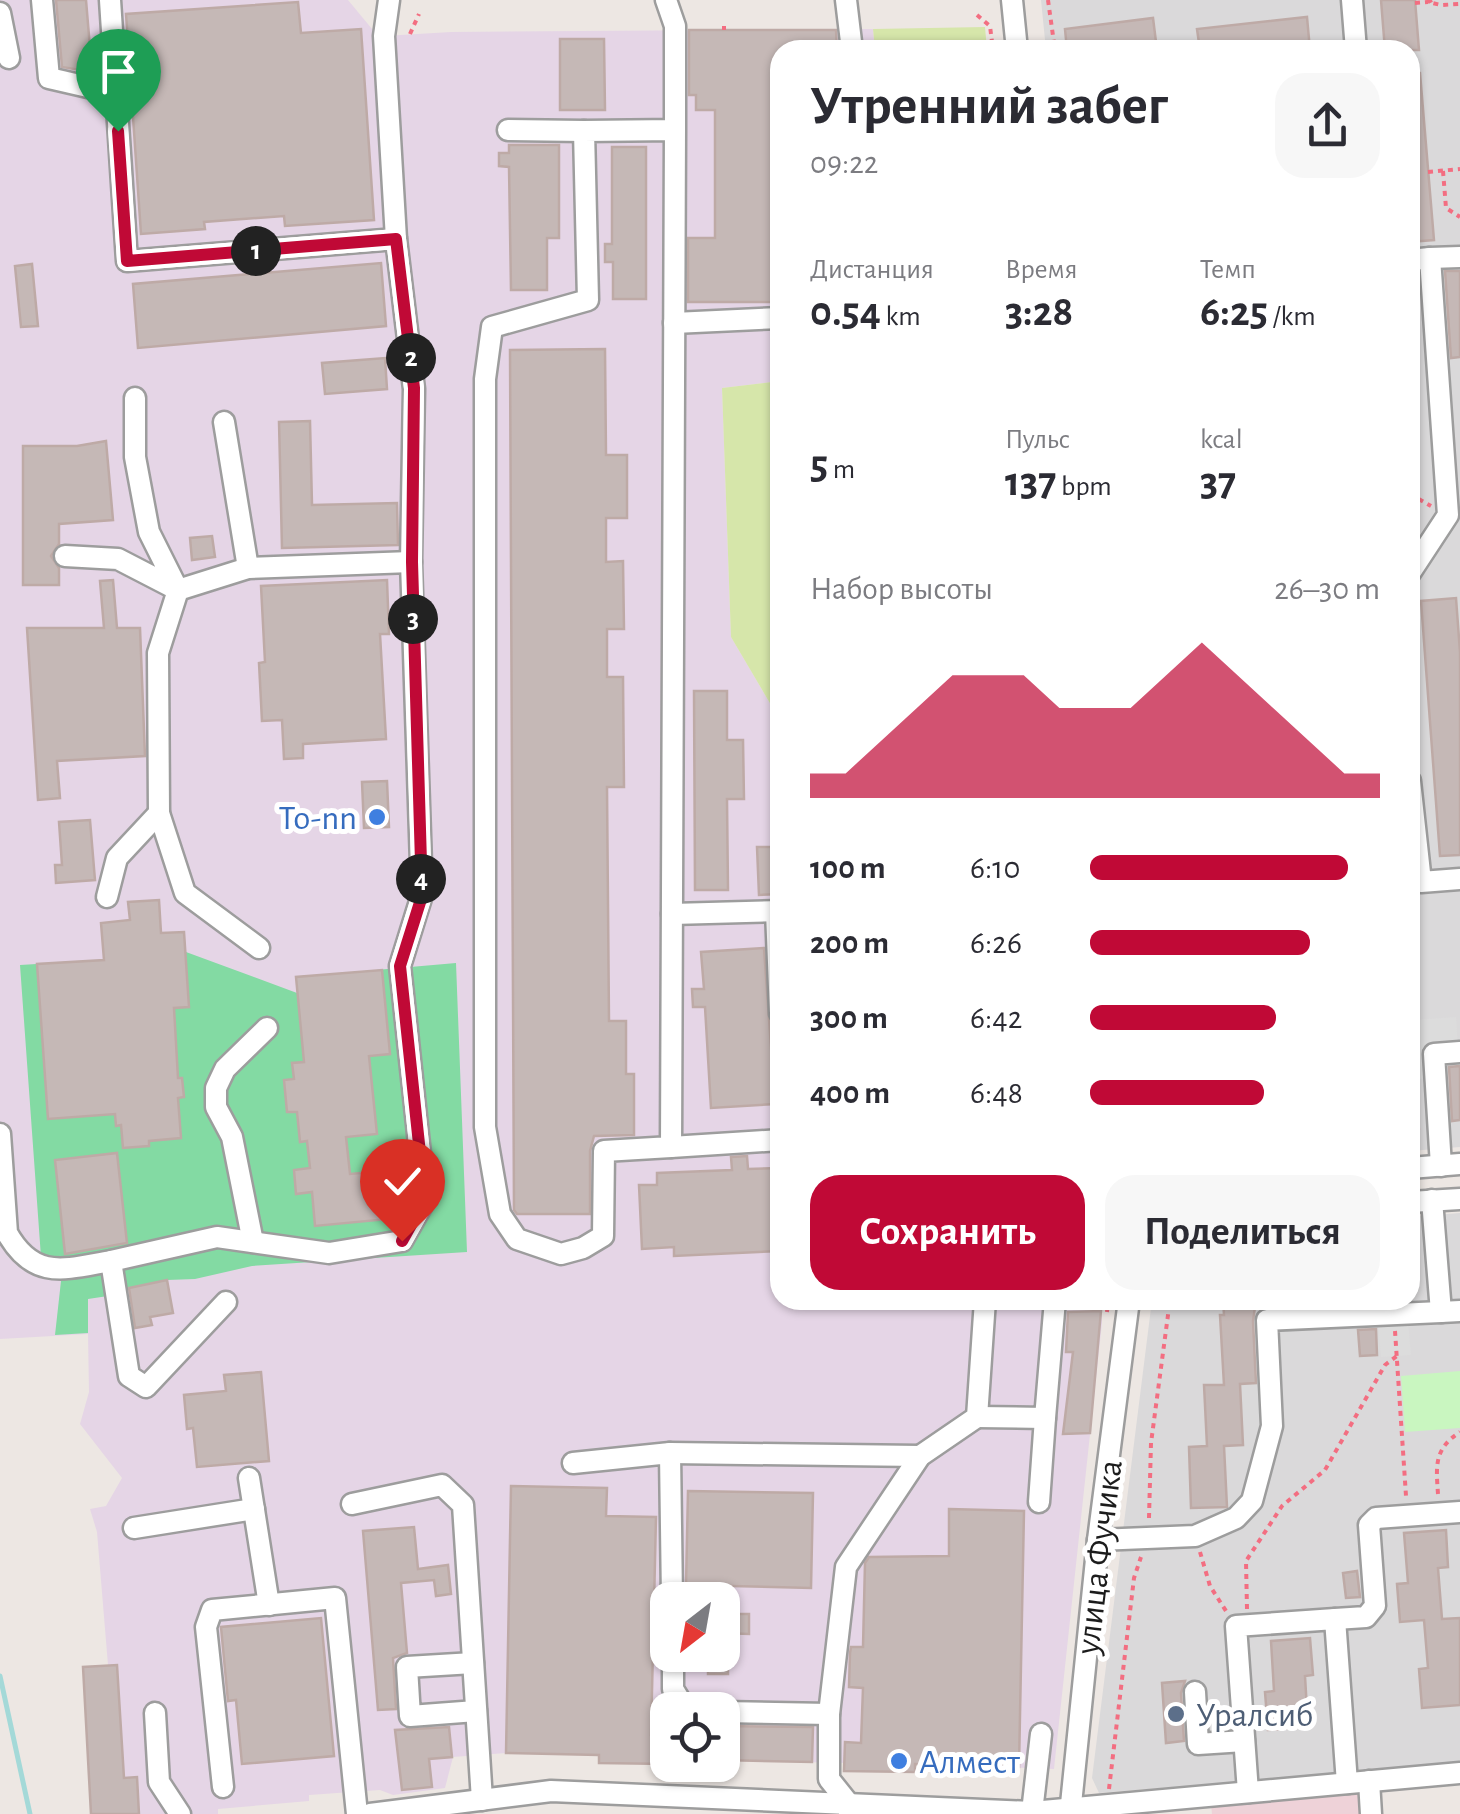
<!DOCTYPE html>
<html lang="ru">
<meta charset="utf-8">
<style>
body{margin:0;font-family:"Alegreya Sans",sans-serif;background:#f7f7f7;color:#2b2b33;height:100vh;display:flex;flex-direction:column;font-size:38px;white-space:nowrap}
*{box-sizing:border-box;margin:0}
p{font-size:32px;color:#7c7c81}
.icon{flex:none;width:55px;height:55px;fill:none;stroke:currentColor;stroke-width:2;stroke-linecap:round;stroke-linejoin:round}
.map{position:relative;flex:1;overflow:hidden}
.drawer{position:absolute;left:770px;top:40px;width:650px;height:1270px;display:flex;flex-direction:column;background:#fff;border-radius:30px;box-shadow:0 2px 8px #0004}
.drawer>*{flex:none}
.needle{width:65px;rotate:211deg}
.buttons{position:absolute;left:650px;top:1582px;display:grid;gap:20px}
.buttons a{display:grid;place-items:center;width:90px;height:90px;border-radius:20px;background:#fff;box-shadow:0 2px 8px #0004;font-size:50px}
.pin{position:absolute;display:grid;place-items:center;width:85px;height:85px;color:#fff;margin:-102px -42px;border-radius:50% 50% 50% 0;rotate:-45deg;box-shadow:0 0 10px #0007}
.pin .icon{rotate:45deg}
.km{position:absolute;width:50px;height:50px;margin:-25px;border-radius:50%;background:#222;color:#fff;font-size:28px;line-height:50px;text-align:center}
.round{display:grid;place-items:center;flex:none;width:105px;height:105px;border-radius:30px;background:#f7f7f7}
.summary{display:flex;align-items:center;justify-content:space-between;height:170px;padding:0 40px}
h1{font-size:55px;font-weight:700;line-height:75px}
.metrics{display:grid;grid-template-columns:repeat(3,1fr);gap:15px;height:170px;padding:10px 40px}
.metrics div{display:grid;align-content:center}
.metrics b{font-size:42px;font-weight:700}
.metrics small{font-size:28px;font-weight:400}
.metrics p{font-size:28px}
.chart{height:280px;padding:20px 40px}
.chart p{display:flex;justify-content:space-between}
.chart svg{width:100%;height:180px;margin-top:10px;fill:#c00936;opacity:.7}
.primary-button{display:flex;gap:20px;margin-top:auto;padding:20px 40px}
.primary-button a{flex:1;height:115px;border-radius:30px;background:#c00936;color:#fff;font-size:40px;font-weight:700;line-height:115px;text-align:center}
.primary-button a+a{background:#f7f7f7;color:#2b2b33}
ul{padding:0 40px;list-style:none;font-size:32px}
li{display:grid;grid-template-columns:160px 120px 1fr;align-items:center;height:75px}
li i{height:25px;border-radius:12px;background:#c00936}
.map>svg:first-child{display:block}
</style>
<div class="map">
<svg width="1460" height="1814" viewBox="0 0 1460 1814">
<rect width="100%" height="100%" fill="#ede7e3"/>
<g fill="#dad9da">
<polygon points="1041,0 1460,0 1460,1147 1410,1151 1410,50 1046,50"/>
<polygon points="1460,1213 1460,1764 1099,1793 1092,1778 1152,1300 1410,1300 1410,1217"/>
</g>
<polygon fill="#eed2d8" points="1377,1792 1378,1814 1212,1814 1211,1804"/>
<path fill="#e5d5e6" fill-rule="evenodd" d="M0,0H348L377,35L384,36L451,32L873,29L875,50H780V381L722,388L731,637L771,705L775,757H780V1300H1101L1102,1323L1054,1769L916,1764L915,1772L844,1771V1763L723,1760L722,1710H668L667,1764L599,1763L598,1755L506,1753L453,1757L445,1788L393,1795L380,1790L309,1795V1801L218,1809V1814H91L83,1667L108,1665L97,1532L90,1509L106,1506L122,1478L80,1424L89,1392L88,1334L0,1339ZM668,1600H722V1655H668Z"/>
<g fill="#d6e6aa">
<polygon points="985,27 987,50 875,50 873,29"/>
<polygon points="780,381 780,757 775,758 771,705 731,637 722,388"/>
</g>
<polygon fill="#c9f6c0" points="1460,1371 1460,1428 1405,1432 1401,1376"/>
<polygon fill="#83daa3" points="159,900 161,933 184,932 186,952 297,993 296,977 456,963 467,1252 252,1266 195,1279 167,1280 128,1288 128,1293 88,1299 88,1333 55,1335 61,1281 41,1257 20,965 103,960 132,953 128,902"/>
<g fill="#dcdcdc">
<polygon points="1456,1017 1459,1063 1442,1064 1443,1077 1418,1079 1414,1020"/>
<polygon points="1408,1321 1411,1355 1381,1357 1378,1324"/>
</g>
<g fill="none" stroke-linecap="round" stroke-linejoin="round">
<polyline stroke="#a4d9d8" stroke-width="5" points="0,1676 30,1814"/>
</g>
<g fill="#c5b8b6" stroke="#beaaa6" stroke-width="2.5">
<polygon points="56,0 86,0 92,72 62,67"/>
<polygon points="1381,0 1415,0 1419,50 1385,50"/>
<polygon points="298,2 301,33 361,29 374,220 285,226 284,216 204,222 205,229 141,234 126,14"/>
<polygon points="1307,17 1310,50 1200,50 1197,29"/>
<polygon points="1153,18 1157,50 1067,50 1065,29"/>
<polygon points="689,30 836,30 837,50 780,50 780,302 688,302 688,238 715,238 715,110 696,110 696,95 689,95"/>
<polygon points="560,39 604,39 605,110 560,110"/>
<polygon points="1420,73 1434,240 1410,242 1410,74"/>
<polygon points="509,145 559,145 559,238 547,238 547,290 511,290 509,167 499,166 499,153 509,153"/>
<polygon points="612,147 646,147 646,299 613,299 613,262 605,262 605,244 612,244"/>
<polygon points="381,263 386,326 138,348 133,284"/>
<polygon points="32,264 38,326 21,327 15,266"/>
<polygon points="1445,271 1460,271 1460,357 1451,358"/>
<polygon points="605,349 606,455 627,455 627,518 606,518 606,562 623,561 624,629 607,629 607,677 623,677 624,787 607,787 609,1021 626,1021 626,1074 634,1074 634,1135 594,1136 590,1151 590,1214 517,1214 514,1210 510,350"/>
<polygon points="385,358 387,389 325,394 322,363"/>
<polygon points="310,421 312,505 397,503 398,545 282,548 279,422"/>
<polygon points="106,441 113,520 59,524 59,544 51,556 59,568 59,585 23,585 23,446 77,446"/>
<polygon points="212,536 215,557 192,560 190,538"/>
<polygon points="113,580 117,628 140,628 145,756 57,761 60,798 38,800 27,628 104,628 100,581"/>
<polygon points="387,580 389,634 380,634 386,739 303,744 303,758 284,759 282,720 262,721 259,663 265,662 261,586"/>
<polygon points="1456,598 1460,652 1460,855 1440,856 1421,601"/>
<polygon points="694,691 727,691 727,740 743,740 744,799 727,799 728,890 695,890"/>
<polygon points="387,781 389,827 364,828 362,782"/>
<polygon points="90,820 95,880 56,883 55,865 62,865 59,822"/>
<polygon points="757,847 780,847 780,894 759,895"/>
<polygon points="159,900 161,933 184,932 189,1007 174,1008 178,1078 182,1078 184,1097 178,1098 181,1138 149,1141 149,1146 123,1148 121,1125 116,1126 115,1114 48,1119 37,964 104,960 101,923 130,920 128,902"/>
<polygon points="764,948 775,1104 711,1108 705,1007 693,1007 692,989 704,989 701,952"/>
<polygon points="382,970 390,1054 369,1056 377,1134 346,1137 350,1174 372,1172 374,1195 396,1193 399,1218 315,1226 312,1192 296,1194 294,1170 310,1168 307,1141 300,1142 297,1112 287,1112 284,1080 294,1079 292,1063 304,1062 296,977"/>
<polygon points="1460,1066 1460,1120 1452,1121 1449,1067"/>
<polygon points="117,1153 127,1243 65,1254 55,1160"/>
<polygon points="747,1156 748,1169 780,1168 780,1251 674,1256 674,1247 642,1249 639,1185 657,1185 657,1173 732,1170 731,1157"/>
<polygon points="167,1280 173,1313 150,1317 152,1325 135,1328 129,1288"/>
<polygon points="1223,1300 1256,1300 1253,1321 1256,1383 1240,1384 1243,1445 1224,1446 1227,1507 1191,1508 1189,1447 1207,1446 1204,1385 1224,1385 1220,1315 1224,1315"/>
<polygon points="1101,1311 1090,1433 1063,1434 1073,1352 1066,1352 1068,1312"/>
<polygon points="1376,1329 1377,1355 1360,1356 1358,1330"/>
<polygon points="261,1372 269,1461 197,1467 193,1428 187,1429 184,1395 226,1391 224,1375"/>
<polygon points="511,1486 607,1488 606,1516 656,1517 651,1735 668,1736 668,1764 599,1763 599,1755 506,1753"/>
<polygon points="688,1491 813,1493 811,1588 686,1585"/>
<polygon points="949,1509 1024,1511 1019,1767 915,1764 915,1772 844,1771 845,1742 861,1743 863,1688 849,1687 850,1653 851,1647 863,1647 865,1563 869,1557 949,1556"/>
<polygon points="414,1527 418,1569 448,1565 451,1594 436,1596 434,1580 401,1583 407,1653 393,1658 396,1709 378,1710 363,1531"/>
<polygon points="1446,1530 1448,1567 1438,1568 1442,1619 1460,1618 1460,1705 1422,1708 1419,1669 1428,1668 1424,1620 1400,1622 1397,1584 1408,1583 1404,1533"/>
<polygon points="1357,1571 1360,1597 1346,1598 1343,1573"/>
<polygon points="722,1614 749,1614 749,1634 722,1633"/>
<polygon points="321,1618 334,1756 242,1764 236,1700 228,1701 221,1627"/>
<polygon points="1310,1638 1313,1675 1305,1676 1308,1727 1268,1730 1265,1692 1274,1691 1271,1641"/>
<rect x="708" y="1655" width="20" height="19"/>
<polygon points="117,1665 124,1778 137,1777 139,1814 91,1814 83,1667"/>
<polygon points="1185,1681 1181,1693 1184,1741 1166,1743 1162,1683"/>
<polygon points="722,1726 813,1727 812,1762 722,1760"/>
<polygon points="449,1727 452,1757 429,1759 432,1787 402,1790 395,1730"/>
</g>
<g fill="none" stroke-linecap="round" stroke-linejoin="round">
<g stroke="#9d9d9d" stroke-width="25">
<g id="minor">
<polyline points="42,0 49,78 88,87"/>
<polyline points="110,0 127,261 396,239"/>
<polyline points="666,0 675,26 675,130 584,131 588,300 492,327 485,379 485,1127 500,1214 517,1239 561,1254 583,1248 603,1236 604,1151 671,1147 675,130"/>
<polyline points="846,0 852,50"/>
<polyline points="1012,0 1017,50"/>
<polyline points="1352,0 1356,50"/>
<polyline points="0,13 9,58"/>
<polyline points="508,130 584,131"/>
<polyline points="1430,258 1460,257"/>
<polyline points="1410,260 1430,258 1448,515 1410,573"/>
<polyline points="674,323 780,318"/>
<polyline points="224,422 248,568"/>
<polyline points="65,556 118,559 178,590 149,532 135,457 135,398"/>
<polyline points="1410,781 1421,882 1460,879"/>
<polyline points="107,897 117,858 159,813"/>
<polyline points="776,911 780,1013"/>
<polyline points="672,914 780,911"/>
<polyline points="259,948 185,893 159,813 158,653 178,590 248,568 411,562"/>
<path d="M0,1134L7,1233C34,1281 65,1269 111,1261"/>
<polyline points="671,1147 780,1140"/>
<polyline points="1441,1166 1434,1054 1460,1052"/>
<polyline points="1410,1168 1460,1164"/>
<polyline points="1432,1200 1441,1312 1460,1311"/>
<polyline points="1410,1202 1460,1199"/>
<polyline points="253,1242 232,1137 216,1107 216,1088 225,1069 267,1028"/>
<polyline points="226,1302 146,1387 129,1376 111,1261 217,1237 329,1253 402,1241 425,1200 400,966 422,895 411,562 414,389 396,239 384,36 389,0"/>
<polyline points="977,1417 1045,1418 1055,1300"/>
<polyline points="670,1453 920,1456"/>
<polyline points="573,1463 670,1453 672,1600"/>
<polyline points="249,1478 269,1605"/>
<polyline points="1039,1502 1045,1418"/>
<polyline points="352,1504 442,1485 463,1505 482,1800"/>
<polyline points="134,1528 254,1509"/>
<polyline points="1098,1540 1195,1536 1236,1518 1252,1501 1272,1426 1267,1320 1441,1312"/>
<polyline points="1335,1619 1366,1617 1375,1606 1369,1525 1376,1518 1460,1512"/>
<polyline points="673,1655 673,1689 686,1710"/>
<polyline points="473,1663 407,1667 410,1716 476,1711"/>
<polyline points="1195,1692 1198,1744 1244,1741"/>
<polyline points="722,1712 829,1714"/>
<polyline points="155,1713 159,1782 180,1814"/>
<polyline points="1369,1781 1371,1814"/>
<polyline points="223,1787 206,1627 212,1610 335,1598 357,1814"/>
<polyline points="1248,1792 1236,1626 1335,1619 1347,1783"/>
<polyline points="1032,1812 1041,1734"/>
<polyline points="849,1813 849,1804 829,1779 829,1714 846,1567 920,1456 977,1417 985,1300"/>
<polyline points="370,1814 551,1791 1032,1812 1460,1773"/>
<polyline points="1070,1814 1098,1540 1129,1300"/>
</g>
</g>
<g stroke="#f36e81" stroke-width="4" stroke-dasharray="5 5" stroke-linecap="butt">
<polyline points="1048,0 1055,50"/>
<polyline points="1432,0 1428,2 1441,5 1460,4"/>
<polyline points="1415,3 1428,2"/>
<polyline points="977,15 990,26 993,50"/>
<polyline points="724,30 724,26"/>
<polyline points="410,34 419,14"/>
<polyline points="1443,171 1446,208 1460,217"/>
<polyline points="1428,172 1460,169"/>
<polyline points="1410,494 1431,506"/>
<polyline points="1410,1129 1420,1128"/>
<polyline points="1107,1312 1108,1300"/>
<polyline points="1395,1331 1406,1496"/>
<path d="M1438,1494C1436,1465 1434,1449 1460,1432"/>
<polyline points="1149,1518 1151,1443 1170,1300"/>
<polyline points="1200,1552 1210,1586 1226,1611"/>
<polyline points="1247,1609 1246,1561 1282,1506 1325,1470 1385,1365 1397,1356"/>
<polyline points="1109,1789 1134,1578 1141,1557"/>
</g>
<use href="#minor" stroke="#fff" stroke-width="20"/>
</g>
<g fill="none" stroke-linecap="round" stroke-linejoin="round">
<g stroke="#fff" stroke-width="20">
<polyline id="route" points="118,131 127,261 396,239 414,388 412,562 422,896 400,966 425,1200 402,1241"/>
</g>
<use href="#route" stroke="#c00936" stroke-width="12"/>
</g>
<g fill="#3f7fe0" stroke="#fff" stroke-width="4">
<circle cx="377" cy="817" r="10"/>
<circle cx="899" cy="1761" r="10"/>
</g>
<circle fill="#5c6f8a" stroke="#fff" stroke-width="4" cx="1176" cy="1714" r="10"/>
<g text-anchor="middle" stroke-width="10" stroke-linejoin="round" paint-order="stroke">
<g font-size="35" fill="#366cbe" stroke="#fff" text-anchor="end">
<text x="357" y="829">To-nn</text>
<text x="919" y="1773" text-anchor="start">Алмест</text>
</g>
<g font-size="35" fill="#1c1c1c" stroke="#fff">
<text transform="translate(1098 1557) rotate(-83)" y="12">улица Фучика</text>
</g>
<g font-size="35" fill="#4e5e75" stroke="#fff" text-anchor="start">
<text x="1196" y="1726">Уралсиб</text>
</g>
</g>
</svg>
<div class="buttons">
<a><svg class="needle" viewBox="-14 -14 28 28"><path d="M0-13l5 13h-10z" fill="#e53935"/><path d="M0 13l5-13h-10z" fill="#7c7c81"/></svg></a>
<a><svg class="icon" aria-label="locate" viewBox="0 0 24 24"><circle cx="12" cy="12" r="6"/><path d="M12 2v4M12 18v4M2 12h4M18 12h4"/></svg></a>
</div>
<div class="pin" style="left:118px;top:131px;background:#1e9e55"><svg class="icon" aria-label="arrive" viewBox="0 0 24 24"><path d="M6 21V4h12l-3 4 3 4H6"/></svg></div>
<div class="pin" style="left:402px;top:1241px;background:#d93025"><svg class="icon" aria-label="check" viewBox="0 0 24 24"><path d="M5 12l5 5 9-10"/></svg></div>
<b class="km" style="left:256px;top:251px">1</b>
<b class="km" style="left:411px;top:358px">2</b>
<b class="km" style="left:413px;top:619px">3</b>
<b class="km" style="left:421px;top:879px">4</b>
<section class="drawer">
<div class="summary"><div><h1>Утренний забег</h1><p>09:22</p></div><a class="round"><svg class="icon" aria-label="share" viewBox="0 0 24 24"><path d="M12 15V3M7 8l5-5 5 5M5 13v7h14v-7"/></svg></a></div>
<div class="metrics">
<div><p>Дистанция</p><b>0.54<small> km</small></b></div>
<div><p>Время</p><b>3:28</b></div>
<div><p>Темп</p><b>6:25<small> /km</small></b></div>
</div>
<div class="metrics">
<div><b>5<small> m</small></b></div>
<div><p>Пульс</p><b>137<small> bpm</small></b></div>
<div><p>kcal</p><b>37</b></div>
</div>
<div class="chart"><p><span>Набор высоты</span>26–30 m</p>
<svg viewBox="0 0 160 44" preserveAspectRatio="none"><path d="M0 44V38L10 38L20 30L30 22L40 14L50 14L60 14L70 22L80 22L90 22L100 14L110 6L120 14L130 22L140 30L150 38L160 38V44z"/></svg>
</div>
<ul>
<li><b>100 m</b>6:10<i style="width:89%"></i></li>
<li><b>200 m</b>6:26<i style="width:76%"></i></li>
<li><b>300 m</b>6:42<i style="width:64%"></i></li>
<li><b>400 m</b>6:48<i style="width:60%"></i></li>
</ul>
<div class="primary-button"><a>Сохранить</a><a>Поделиться</a></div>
</section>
</div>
